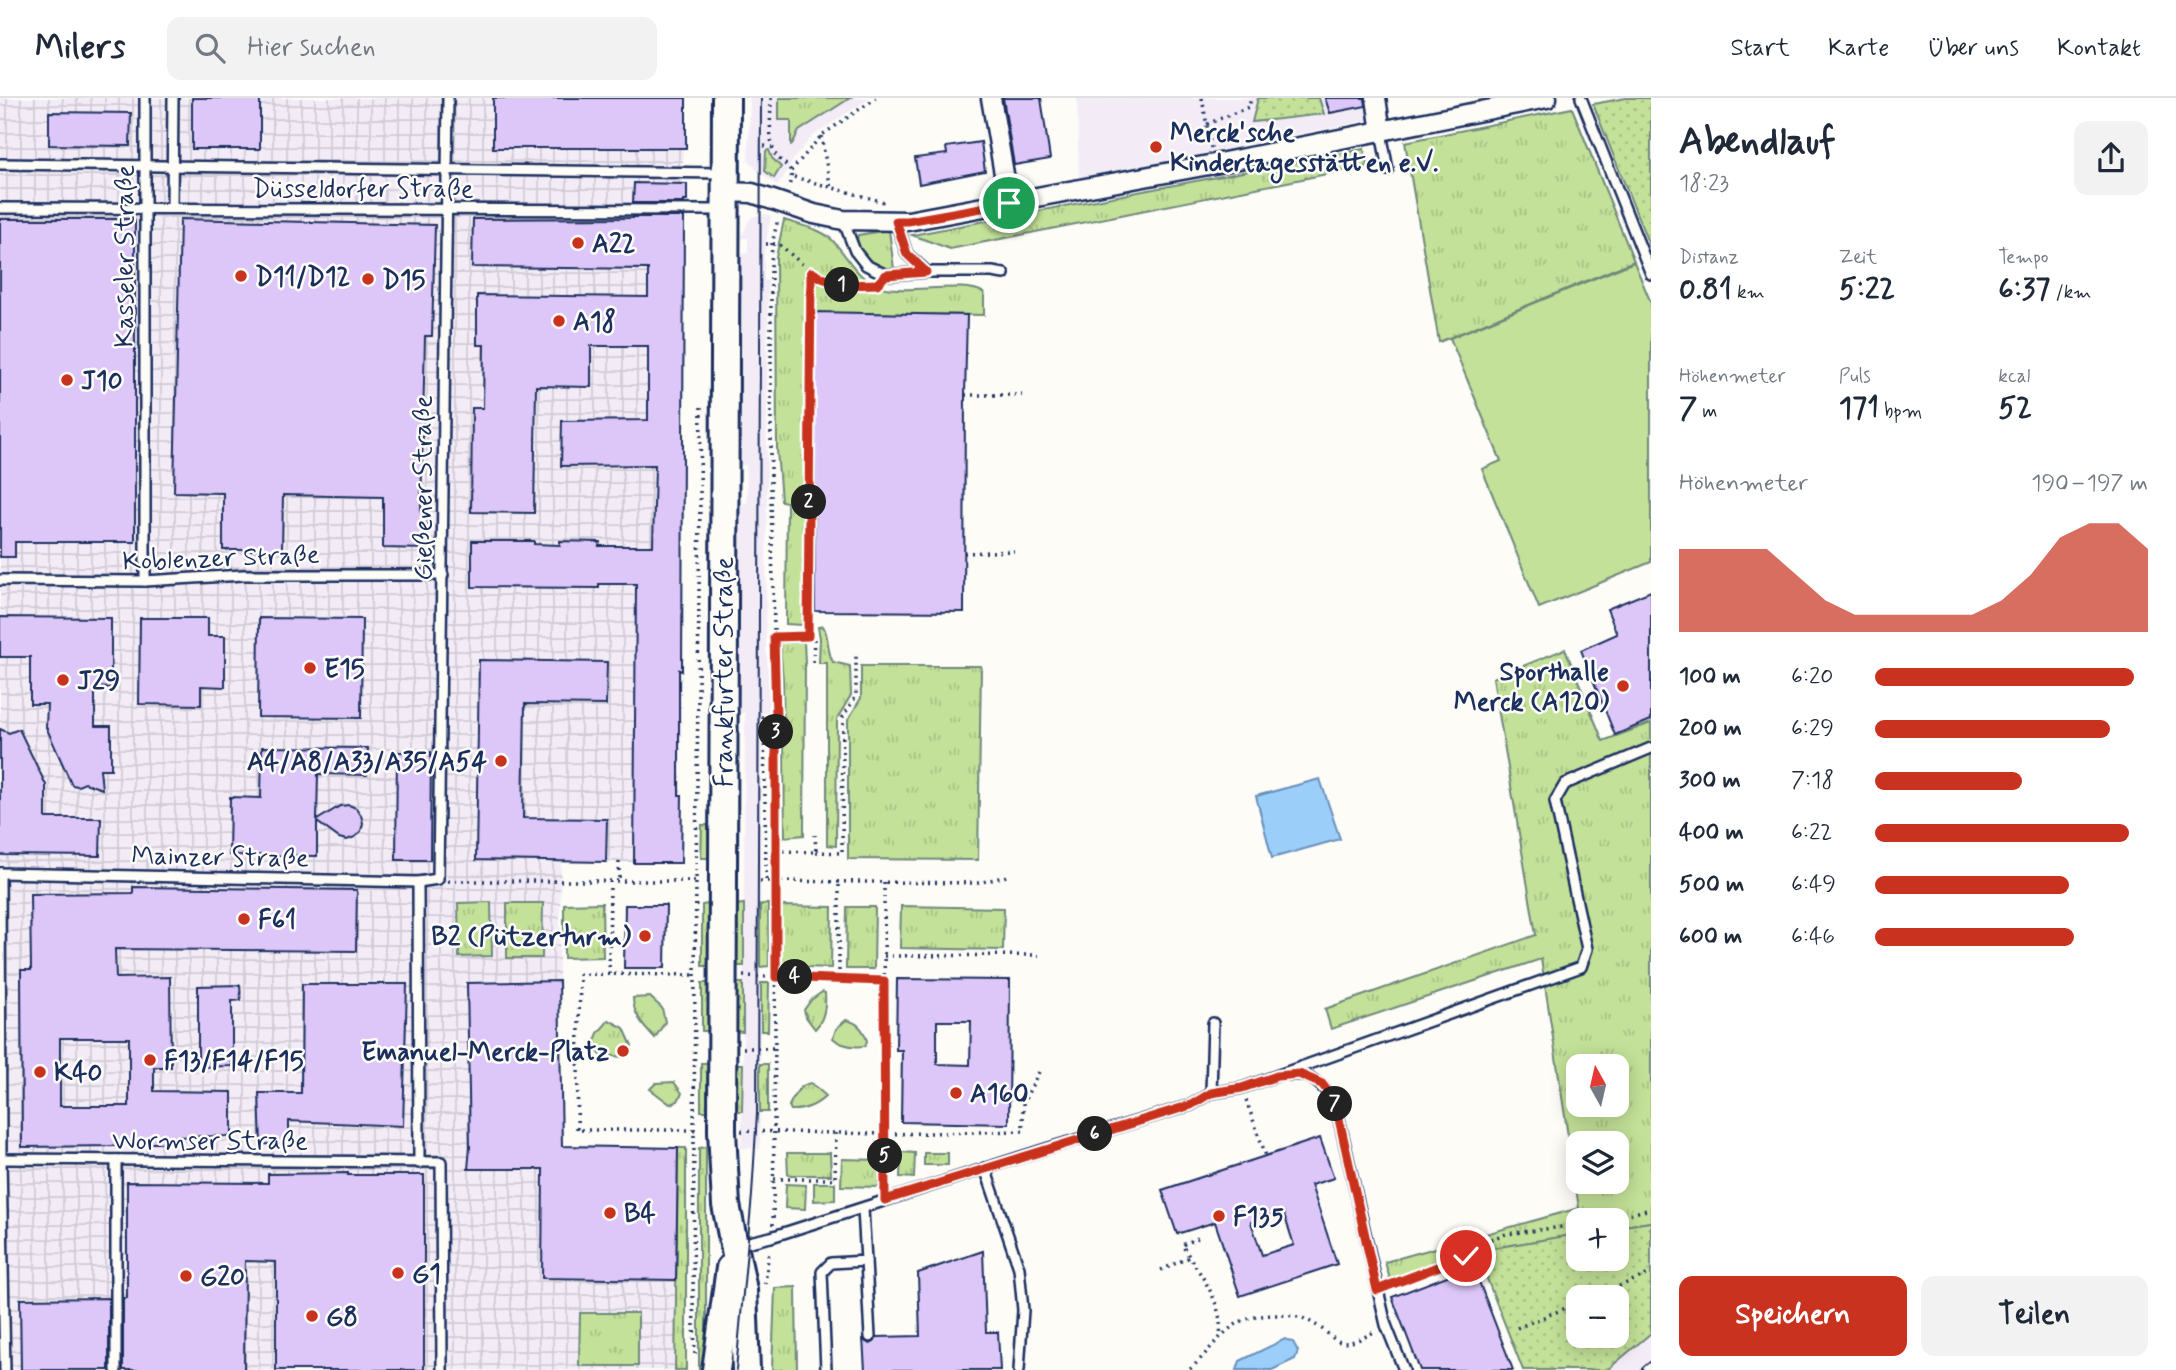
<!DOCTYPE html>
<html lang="de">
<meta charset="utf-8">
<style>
body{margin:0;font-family:Mynerve,sans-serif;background:#f2f2f3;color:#1f2937;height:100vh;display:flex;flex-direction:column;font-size:26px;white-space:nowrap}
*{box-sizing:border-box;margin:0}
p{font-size:23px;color:#747a83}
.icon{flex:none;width:38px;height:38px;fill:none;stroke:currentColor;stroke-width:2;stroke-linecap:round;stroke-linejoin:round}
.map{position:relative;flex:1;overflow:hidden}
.panel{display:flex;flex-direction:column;background:#fff;width:525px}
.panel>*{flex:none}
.needle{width:46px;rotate:352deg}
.tools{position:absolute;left:1566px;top:956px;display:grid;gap:14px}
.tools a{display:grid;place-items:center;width:63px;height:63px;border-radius:14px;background:#fff;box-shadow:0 4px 18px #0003;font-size:35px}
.pin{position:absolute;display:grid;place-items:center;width:60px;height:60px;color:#fff;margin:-30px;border:4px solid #fff;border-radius:50%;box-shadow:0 2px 7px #0007}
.km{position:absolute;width:35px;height:35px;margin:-18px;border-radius:50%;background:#222;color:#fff;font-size:19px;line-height:35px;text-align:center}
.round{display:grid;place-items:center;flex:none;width:74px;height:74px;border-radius:14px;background:#f2f2f3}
.overview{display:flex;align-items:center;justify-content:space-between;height:119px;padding:0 28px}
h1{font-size:38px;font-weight:700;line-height:52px}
.stats{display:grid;grid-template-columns:repeat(3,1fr);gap:10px;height:119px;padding:7px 28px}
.stats div{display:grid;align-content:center}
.stats b{font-size:30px;font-weight:700}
.stats small{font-size:19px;font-weight:400}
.stats p{font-size:19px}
.chart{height:196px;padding:14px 28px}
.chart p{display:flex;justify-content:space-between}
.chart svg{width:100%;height:126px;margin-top:7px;fill:#c8321e;opacity:.7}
.primary-button{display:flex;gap:14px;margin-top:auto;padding:14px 28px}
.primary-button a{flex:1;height:80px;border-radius:14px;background:#c8321e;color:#fff;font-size:28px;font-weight:700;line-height:80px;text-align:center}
.primary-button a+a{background:#f2f2f3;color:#1f2937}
ul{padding:0 28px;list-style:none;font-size:23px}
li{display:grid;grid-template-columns:112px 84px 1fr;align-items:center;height:52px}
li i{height:18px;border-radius:9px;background:#c8321e}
header{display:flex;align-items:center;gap:42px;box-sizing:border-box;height:98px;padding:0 35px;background:#fff;border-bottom:2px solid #e0e1e3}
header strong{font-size:33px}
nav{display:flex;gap:38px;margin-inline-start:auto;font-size:24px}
.search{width:490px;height:63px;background:#f2f2f3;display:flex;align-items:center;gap:18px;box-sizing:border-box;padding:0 24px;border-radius:14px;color:#747a83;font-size:26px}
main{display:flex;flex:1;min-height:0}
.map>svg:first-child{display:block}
</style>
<header>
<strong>Milers</strong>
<div class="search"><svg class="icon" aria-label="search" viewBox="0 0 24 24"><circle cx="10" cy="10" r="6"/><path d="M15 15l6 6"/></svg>Hier suchen</div>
<nav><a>Start</a><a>Karte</a><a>Über uns</a><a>Kontakt</a></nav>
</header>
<main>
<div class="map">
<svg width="1651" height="1272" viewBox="0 0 1651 1272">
<defs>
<pattern id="industrial-grid" width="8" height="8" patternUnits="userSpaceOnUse" patternTransform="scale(1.75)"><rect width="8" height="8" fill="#f3ecf7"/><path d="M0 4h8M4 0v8" fill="none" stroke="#d0cbd6"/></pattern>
<pattern id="grass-tufts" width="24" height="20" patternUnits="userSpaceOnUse" patternTransform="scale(1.75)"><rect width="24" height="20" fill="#c3e198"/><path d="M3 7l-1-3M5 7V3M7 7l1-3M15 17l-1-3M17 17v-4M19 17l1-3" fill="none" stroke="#a7c185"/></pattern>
<pattern id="park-dots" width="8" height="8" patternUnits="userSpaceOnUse" patternTransform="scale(1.75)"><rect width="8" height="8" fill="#c3e198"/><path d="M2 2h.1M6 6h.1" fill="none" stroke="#a7c185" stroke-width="1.8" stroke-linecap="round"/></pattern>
</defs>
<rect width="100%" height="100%" fill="#fdfcf7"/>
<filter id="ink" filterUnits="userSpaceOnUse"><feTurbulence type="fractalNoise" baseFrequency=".0143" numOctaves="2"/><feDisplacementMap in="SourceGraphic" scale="14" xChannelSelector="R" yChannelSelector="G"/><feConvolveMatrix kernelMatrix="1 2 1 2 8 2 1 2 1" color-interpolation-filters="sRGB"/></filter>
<g filter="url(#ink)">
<g fill="#f3ecf7">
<polygon points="750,0 779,0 779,21 791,22 792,47 799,33 850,0 870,0 813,38 795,59 778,88 759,74 748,62"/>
<polygon points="1077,0 1387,0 1390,18 1079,80"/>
<polygon points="766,116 771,118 764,154 764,182 768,182 766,552 770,573 769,615 761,615 760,1051 741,1050 743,966 745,615 736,615 739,406 747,405 746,367 740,367 741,208 741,156 748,155 748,140 741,140 749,122 752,119"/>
<polygon points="1651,1235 1651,1272 1607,1272"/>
</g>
<polygon fill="url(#industrial-grid)" points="0,0 683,0 681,765 561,763 559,870 562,1048 678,1050 675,1272 0,1272"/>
<g fill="url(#grass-tufts)" stroke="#6f887b" stroke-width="2" fill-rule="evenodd">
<polygon points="779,0 850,0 799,33 791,48 791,22 779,22"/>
<polygon points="1572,10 1634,163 1439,244 1405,44"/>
<polygon points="1364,51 1367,68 950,151 912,137"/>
<polygon points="769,52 772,60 781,69 774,80 765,73 766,53"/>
<path d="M784,122C799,127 818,130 830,140C851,160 854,182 886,190C909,195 968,183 984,195V217L815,215V513H804L803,527L786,526L787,404L781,403L777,352L776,159Z"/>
<path d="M889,132L894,171V173C878,168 853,157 858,137Z"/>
<path d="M823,528C830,539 826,552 833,564L850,568L851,597L837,621L836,748L827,747V565H819L820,540L818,529Z"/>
<polygon points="780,544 804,544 805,565 804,737 785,739 783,583"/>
<path d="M1565,551L1603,643L1651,625V1124L1617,1129V1122H1578V1136L1476,1153L1391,1185L1385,1164L1579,1110L1541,861L1331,931L1325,911L1536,837L1493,580ZM1578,968H1617V1006H1578ZM1578,1045H1617V1083H1578Z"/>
<polygon points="861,568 981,568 978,762 848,761 848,622 861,600"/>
<polygon points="702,727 708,727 709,760 701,760"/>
<polygon points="491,804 492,858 459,859 458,805"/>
<polygon points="507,805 543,805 542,860 507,860"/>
<polygon points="602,805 603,859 564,860 564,806"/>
<polygon points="708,806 708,868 702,868 702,807"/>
<polygon points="744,806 744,868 735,868 736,807"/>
<polygon points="768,806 769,868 760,869 760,807"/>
<polygon points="781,808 832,809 831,870 779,868"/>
<polygon points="901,808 1004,810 1003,852 900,850"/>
<polygon points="847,809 875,809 874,871 846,871"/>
<rect x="702" y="885" width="6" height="48"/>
<polygon points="735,885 743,885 743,934 735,933"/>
<polygon points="761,885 769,885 768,933 761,933"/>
<path d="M822,894L825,895C826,907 824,922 815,931L806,919L804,912L811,902Z"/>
<path d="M650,899L662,910L665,924L655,940C644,928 633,917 633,900Z"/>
<polygon points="609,922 624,930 632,948 624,959 601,957 593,948 598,935"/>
<path d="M846,922C858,924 864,932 867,943L865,948C855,949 841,948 833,940L836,931Z"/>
<rect x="701" y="965" width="7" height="48"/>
<polygon points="735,966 743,966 742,1013 734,1013"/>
<rect x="760" y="966" width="8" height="48"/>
<polygon points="674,984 682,995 678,1003 670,1006 650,991 656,985"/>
<path d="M811,985L826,998C817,1007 803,1013 791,1012L789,1008C794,997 799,987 811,985Z"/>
<polygon points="706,1049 706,1272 699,1272 699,1050"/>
<polygon points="678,1050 686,1050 686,1272 675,1272"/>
<polygon points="901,1054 915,1055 914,1080 900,1079"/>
<polygon points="787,1055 830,1055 831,1077 788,1077"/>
<rect x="924" y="1055" width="24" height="12"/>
<polygon points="842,1061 879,1062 879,1089 841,1088"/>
<polygon points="814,1085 835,1085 835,1102 814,1103"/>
<polygon points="786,1086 806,1087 805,1111 785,1110"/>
<polygon points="796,1189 797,1272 772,1272 775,1190"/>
<polygon points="580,1215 638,1215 638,1268 579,1268"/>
</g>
<g fill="url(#park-dots)" stroke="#6f887b" stroke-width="2" fill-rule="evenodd">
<polygon points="1258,0 1319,0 1324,16 1252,24"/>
<polygon points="1626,0 1651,0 1651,152 1593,6"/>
<path d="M1651,1124V1235L1607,1272H1523L1476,1153L1578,1136V1160H1617V1129ZM1578,1199H1617V1237H1578Z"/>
</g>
<polygon fill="#c3e198" stroke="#6f887b" stroke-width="2" points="1634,164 1651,205 1651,464 1539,510 1482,371 1501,363 1450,240"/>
<g fill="#9bcff9" stroke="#688fbb" stroke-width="2">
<polygon points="1320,681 1340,741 1272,760 1256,698"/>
<polygon points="1285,1241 1293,1244 1298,1253 1295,1261 1272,1272 1237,1272 1240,1263"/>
</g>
<g fill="#ddc7f8" stroke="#1b2f5e" stroke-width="2" fill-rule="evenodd">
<rect x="192" y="0" width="68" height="51"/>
<rect x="493" y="0" width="193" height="50"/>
<polygon points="1003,0 1041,0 1050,61 1014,67"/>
<polygon points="1325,0 1365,0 1366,8 1330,15"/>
<polygon points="49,14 131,15 130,48 49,47"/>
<polygon points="981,44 985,73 919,86 915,60 947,56 946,49"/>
<polygon points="634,85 687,86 687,103 684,103 684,105 633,105"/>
<polygon points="633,119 684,119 682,573 679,572 679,697 682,697 681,765 634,765 636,486 599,486 599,490 472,489 472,443 534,443 534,446 560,447 560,443 600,444 599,448 653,448 655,367 561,368 562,323 648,322 648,248 591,248 591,289 536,288 534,415 471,414 472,310 483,310 484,247 477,247 477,197 648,199 648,171 472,169 473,121 633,120"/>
<polygon points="0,121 135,121 135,444 15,444 15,459 0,459"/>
<polygon points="180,121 435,127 432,238 425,238 421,414 428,414 428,451 383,450 383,399 283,397 282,452 223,452 223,395 174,394"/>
<polygon points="814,214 967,217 965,297 964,514 815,513"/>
<polygon points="1651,493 1651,622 1615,637 1581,552 1617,536 1607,511"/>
<polygon points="0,519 111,520 111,590 95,589 95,628 111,628 111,671 100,671 102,691 85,685 78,688 72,687 46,629 47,606 30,606 30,559 0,559"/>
<polygon points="140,520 208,520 208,538 225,538 225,589 201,588 201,607 139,606"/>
<polygon points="259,520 362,521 361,620 258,619"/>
<polygon points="479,562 607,564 606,607 525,606 523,720 607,721 606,764 476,762"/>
<polygon points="0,631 9,635 19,631 46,687 46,720 101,720 100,758 0,757"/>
<polygon points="262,649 368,650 367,677 318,676 317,722 340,708 349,707 356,710 361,717 363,725 361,733 355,739 347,742 339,740 317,724 317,758 229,757 230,699 261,700"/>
<polygon points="397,654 431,654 430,762 396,762"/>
<path d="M133,789L357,792L356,853L115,851L116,880L170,879L171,969H154V993L232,994V1038L171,1039V1045H118V1048L22,1049L21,872H31L30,796L133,795ZM60,940H129V1008H60Z"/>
<polygon points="625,807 666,807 665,870 624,870"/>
<path d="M897,881L1010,882L1009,1026L901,1024L902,952H896ZM937,923H971L970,967L937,966Z"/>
<polygon points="559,883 562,1048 678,1050 676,1182 542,1180 543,1071 468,1071 470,1049 467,885"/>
<polygon points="302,886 407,886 403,1028 289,1023 289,1047 261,1046 259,995 301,995"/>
<polygon points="240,887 241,902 232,903 232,968 198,969 198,888"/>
<path d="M1320,1040L1334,1080L1311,1087L1337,1166L1240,1198L1215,1124L1177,1136L1162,1092ZM1283,1113L1294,1147L1262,1157L1251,1124Z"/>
<polygon points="348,1075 348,1077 424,1077 424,1272 276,1272 276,1164 245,1163 244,1272 123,1272 123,1200 127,1200 127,1084 268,1085 268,1076"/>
<polygon points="983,1153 986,1234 998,1234 1000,1272 865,1272 863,1240 865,1243 870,1246 874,1244 877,1239 920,1238 918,1175"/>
<polygon points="1473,1168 1513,1272 1420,1272 1392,1199"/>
<polygon points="109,1200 109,1272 21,1272 20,1201"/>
</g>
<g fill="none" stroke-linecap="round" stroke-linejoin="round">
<g stroke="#1b2f5e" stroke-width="14">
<g id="lane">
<polyline points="145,0 145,483"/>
<polyline points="1581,0 1651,176"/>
<polyline points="1381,34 1388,72"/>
<polyline points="0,66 724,75"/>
<polyline points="0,110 724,112"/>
<polyline points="172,110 173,0"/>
<polyline points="843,122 855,153 866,167 886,177 927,174 992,174 1004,176"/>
<polyline points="896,123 907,156 927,174"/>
<polyline points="0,482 145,483 243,477 443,477"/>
<polyline points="0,775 418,784 438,781 448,0"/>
<polyline points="0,775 1,1061 5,1272"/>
<polyline points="418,784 419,1065"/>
<path d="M1290,977C1310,974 1323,988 1335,1003L1386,1227L1404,1272"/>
<polyline points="1211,995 1213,925"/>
<polyline points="0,1061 441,1064 442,1272"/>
<polyline points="116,1062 116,1272"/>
<polyline points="985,1070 1019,1170 1023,1212 1019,1272"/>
<polyline points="736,1147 771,1139 1043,1052 1191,1007 1211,995 1242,990 1581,869 1587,851 1555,703 1565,686 1651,650"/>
<polyline points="866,1163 870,1239"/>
<polyline points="826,1272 822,1174 831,1165 866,1163 863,1111"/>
</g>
</g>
<g stroke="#1b2f5e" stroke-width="23">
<g id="street">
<polyline points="991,0 1009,105"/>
<polyline points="1376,0 1381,34"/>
<polyline points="726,94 752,95 814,116 843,122 908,123 1214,66 1547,0"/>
</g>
</g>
<g stroke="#1b2f5e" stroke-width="32">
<g id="secondary">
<polyline points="726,0 722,1033 726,1107 743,1192 746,1272"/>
<polyline points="716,1272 730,1170"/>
</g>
</g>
<g stroke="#1b2f5e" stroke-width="3.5" stroke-dasharray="2 5" stroke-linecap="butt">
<path d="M771,0C771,15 769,32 772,46C775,70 800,62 788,90"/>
<polyline points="1202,0 1211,50"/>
<polyline points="1207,26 1249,9 1251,0"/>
<polyline points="821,38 831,91"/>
<polyline points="764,48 772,49"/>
<polyline points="791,73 822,37 876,0"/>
<polyline points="794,79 884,104"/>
<polyline points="766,146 779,146 811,174 828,184 839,187 873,186"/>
<polyline points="965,297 1022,297"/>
<polyline points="964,455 1014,453"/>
<polyline points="774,539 814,539 813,565"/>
<polyline points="808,539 811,174"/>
<polyline points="761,619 776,619"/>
<polyline points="764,619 766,783"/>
<polyline points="776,753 816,754 815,737"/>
<polyline points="816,754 842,755 843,619 856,598 856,557"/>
<polyline points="619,764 619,783"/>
<polyline points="448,783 696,783"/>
<polyline points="760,783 978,785 1007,778"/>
<polyline points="884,784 885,1090"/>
<polyline points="884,858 1039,857"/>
<polyline points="609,876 610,784"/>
<polyline points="743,878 884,883"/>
<polyline points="839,880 839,784"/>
<polyline points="743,950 775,950"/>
<polyline points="1246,1002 1266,1058"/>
<polyline points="695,1032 577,1032 580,876 697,877"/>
<polyline points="741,1033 885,1036 1023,1033 1023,1005 1039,974"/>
<polyline points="774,1081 835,1081 836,1035"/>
<polyline points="1603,1122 1651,1111"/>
<polyline points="773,1127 777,737 776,619 771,398 771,169 772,146 778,121"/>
<path d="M1198,1140L1182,1147C1199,1175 1224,1204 1220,1238"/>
<polyline points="1161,1172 1190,1159"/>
<polyline points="765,1186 769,1152"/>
<polyline points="1390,1187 1466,1158 1479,1145 1506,1136 1578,1127"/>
<polyline points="1593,1199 1651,1175"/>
<polyline points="1517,1230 1578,1205"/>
<polyline points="695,1256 693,1201 695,877 701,305"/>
<path d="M1190,1271C1209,1255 1222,1230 1247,1221C1263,1216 1292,1215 1307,1222C1340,1238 1332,1257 1374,1234"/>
</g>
<use href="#lane" stroke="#fdfcf7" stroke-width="9"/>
<use href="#street" stroke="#fdfcf7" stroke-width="18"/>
<use href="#secondary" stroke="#fdfcf7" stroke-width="26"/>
<polyline stroke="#1b2f5e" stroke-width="2" points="736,1272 752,1097 757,1015 761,0"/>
<g stroke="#1b2f5e" stroke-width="8">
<polyline id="rail" points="1645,1272 1651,1267"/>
</g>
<use href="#rail" stroke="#fdfcf7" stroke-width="5" stroke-dasharray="16" stroke-linecap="butt"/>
</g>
</g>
<g fill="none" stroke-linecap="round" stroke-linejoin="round" filter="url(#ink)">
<g stroke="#fff" stroke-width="14">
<path id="route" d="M1009,105L908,123H896L907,156L926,174L886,177L877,186C847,187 837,189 811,174L808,538L774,539L776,619V879L884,883L885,1102L1191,1007L1211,995L1242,990L1277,978L1299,976L1322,986L1335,1003L1377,1192L1466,1158"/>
</g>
<use href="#route" stroke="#c8321e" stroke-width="9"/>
</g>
<g fill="#c8321e" stroke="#fdfcf7" stroke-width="2.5">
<circle cx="1156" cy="49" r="7"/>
<circle cx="578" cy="145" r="7"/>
<circle cx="241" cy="178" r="7"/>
<circle cx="368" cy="181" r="7"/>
<circle cx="559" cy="223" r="7"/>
<circle cx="67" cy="282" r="7"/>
<circle cx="310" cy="570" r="7"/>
<circle cx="63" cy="582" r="7"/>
<circle cx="1623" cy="588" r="7"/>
<circle cx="501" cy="663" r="7"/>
<circle cx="244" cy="821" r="7"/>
<circle cx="645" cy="838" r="7"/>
<circle cx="623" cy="953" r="7"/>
<circle cx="150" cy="962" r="7"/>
<circle cx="40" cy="974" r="7"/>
<circle cx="956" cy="995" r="7"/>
<circle cx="610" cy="1115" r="7"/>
<circle cx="1219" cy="1118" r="7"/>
<circle cx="398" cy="1175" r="7"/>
<circle cx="186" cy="1178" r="7"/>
<circle cx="312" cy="1218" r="7"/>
</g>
<g text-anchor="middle" stroke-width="5" stroke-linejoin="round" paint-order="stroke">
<g font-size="26" font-weight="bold" fill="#1b2f5e" stroke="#fdfcf7" text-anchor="start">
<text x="1170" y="43">Merck'sche<tspan x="1170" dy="30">Kindertagesstätten e.V.</tspan></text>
<text x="592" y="154">A22</text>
<text x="255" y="187">D11/D12</text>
<text x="382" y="190">D15</text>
<text x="573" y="232">A18</text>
<text x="81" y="291">J10</text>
<text x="324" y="579">E15</text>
<text x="1609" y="582" text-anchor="end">Sporthalle<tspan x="1609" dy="30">Merck (A120)</tspan></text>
<text x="77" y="591">J29</text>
<text x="487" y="672" text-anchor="end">A4/A8/A33/A35/A54</text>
<text x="258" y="830">F61</text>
<text x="631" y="847" text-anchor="end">B2 (Pützerturm)</text>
<text x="609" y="962" text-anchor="end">Emanuel-Merck-Platz</text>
<text x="164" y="971">F13/F14/F15</text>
<text x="54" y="983">K40</text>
<text x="970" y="1004">A160</text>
<text x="624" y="1124">B4</text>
<text x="1233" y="1127">F135</text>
<text x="412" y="1184">G1</text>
<text x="200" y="1187">G20</text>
<text x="326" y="1227">G8</text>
</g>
<g font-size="26" fill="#1b2f5e" stroke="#fdfcf7">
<text x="363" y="99">Düsseldorfer Straße</text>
<text transform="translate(124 158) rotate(-90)" y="9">Kasseler Straße</text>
<text transform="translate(422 390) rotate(-90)" y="9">Gießener Straße</text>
<text transform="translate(221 459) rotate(-2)" y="9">Koblenzer Straße</text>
<text transform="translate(723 574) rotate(-90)" y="9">Frankfurter Straße</text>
<text transform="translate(220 758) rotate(1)" y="9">Mainzer Straße</text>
<text x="210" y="1051">Wormser Straße</text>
</g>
</g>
</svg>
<div class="tools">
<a><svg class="needle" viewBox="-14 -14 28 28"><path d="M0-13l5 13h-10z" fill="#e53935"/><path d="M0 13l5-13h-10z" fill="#747a83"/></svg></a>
<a><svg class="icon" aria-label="layers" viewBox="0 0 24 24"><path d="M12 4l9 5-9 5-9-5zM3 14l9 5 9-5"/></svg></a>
<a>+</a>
<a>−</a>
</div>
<div class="pin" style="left:1009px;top:105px;background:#1e9e55"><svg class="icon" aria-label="arrive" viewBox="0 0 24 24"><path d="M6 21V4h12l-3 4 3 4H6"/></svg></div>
<div class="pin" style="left:1466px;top:1158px;background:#d93025"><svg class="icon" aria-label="check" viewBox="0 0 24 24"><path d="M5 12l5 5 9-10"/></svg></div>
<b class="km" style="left:842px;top:187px">1</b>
<b class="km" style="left:809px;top:404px">2</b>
<b class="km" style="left:776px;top:634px">3</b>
<b class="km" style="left:795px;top:879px">4</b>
<b class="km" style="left:885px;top:1058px">5</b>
<b class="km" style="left:1095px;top:1036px">6</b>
<b class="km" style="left:1335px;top:1006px">7</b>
</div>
<section class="panel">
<div class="overview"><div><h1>Abendlauf</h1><p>18:23</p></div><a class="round"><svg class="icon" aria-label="share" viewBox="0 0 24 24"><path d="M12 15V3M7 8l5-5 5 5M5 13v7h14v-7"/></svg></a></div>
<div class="stats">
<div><p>Distanz</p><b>0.81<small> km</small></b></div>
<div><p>Zeit</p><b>5:22</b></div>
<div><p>Tempo</p><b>6:37<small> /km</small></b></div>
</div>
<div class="stats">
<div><p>Höhenmeter</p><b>7<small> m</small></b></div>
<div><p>Puls</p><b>171<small> bpm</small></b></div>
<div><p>kcal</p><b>52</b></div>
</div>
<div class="chart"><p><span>Höhenmeter</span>190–197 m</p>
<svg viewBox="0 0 160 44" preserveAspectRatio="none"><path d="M0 44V15L10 15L20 15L30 15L40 24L50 33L60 38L70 38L80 38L90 38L100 38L110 33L120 24L130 11L140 6L150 6L160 15V44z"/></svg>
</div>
<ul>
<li><b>100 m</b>6:20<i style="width:95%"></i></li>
<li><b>200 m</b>6:29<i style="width:86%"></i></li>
<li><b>300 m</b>7:18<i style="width:54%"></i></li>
<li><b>400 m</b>6:22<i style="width:93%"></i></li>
<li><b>500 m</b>6:49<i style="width:71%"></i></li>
<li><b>600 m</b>6:46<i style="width:73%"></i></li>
</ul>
<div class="primary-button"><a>Speichern</a><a>Teilen</a></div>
</section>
</main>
